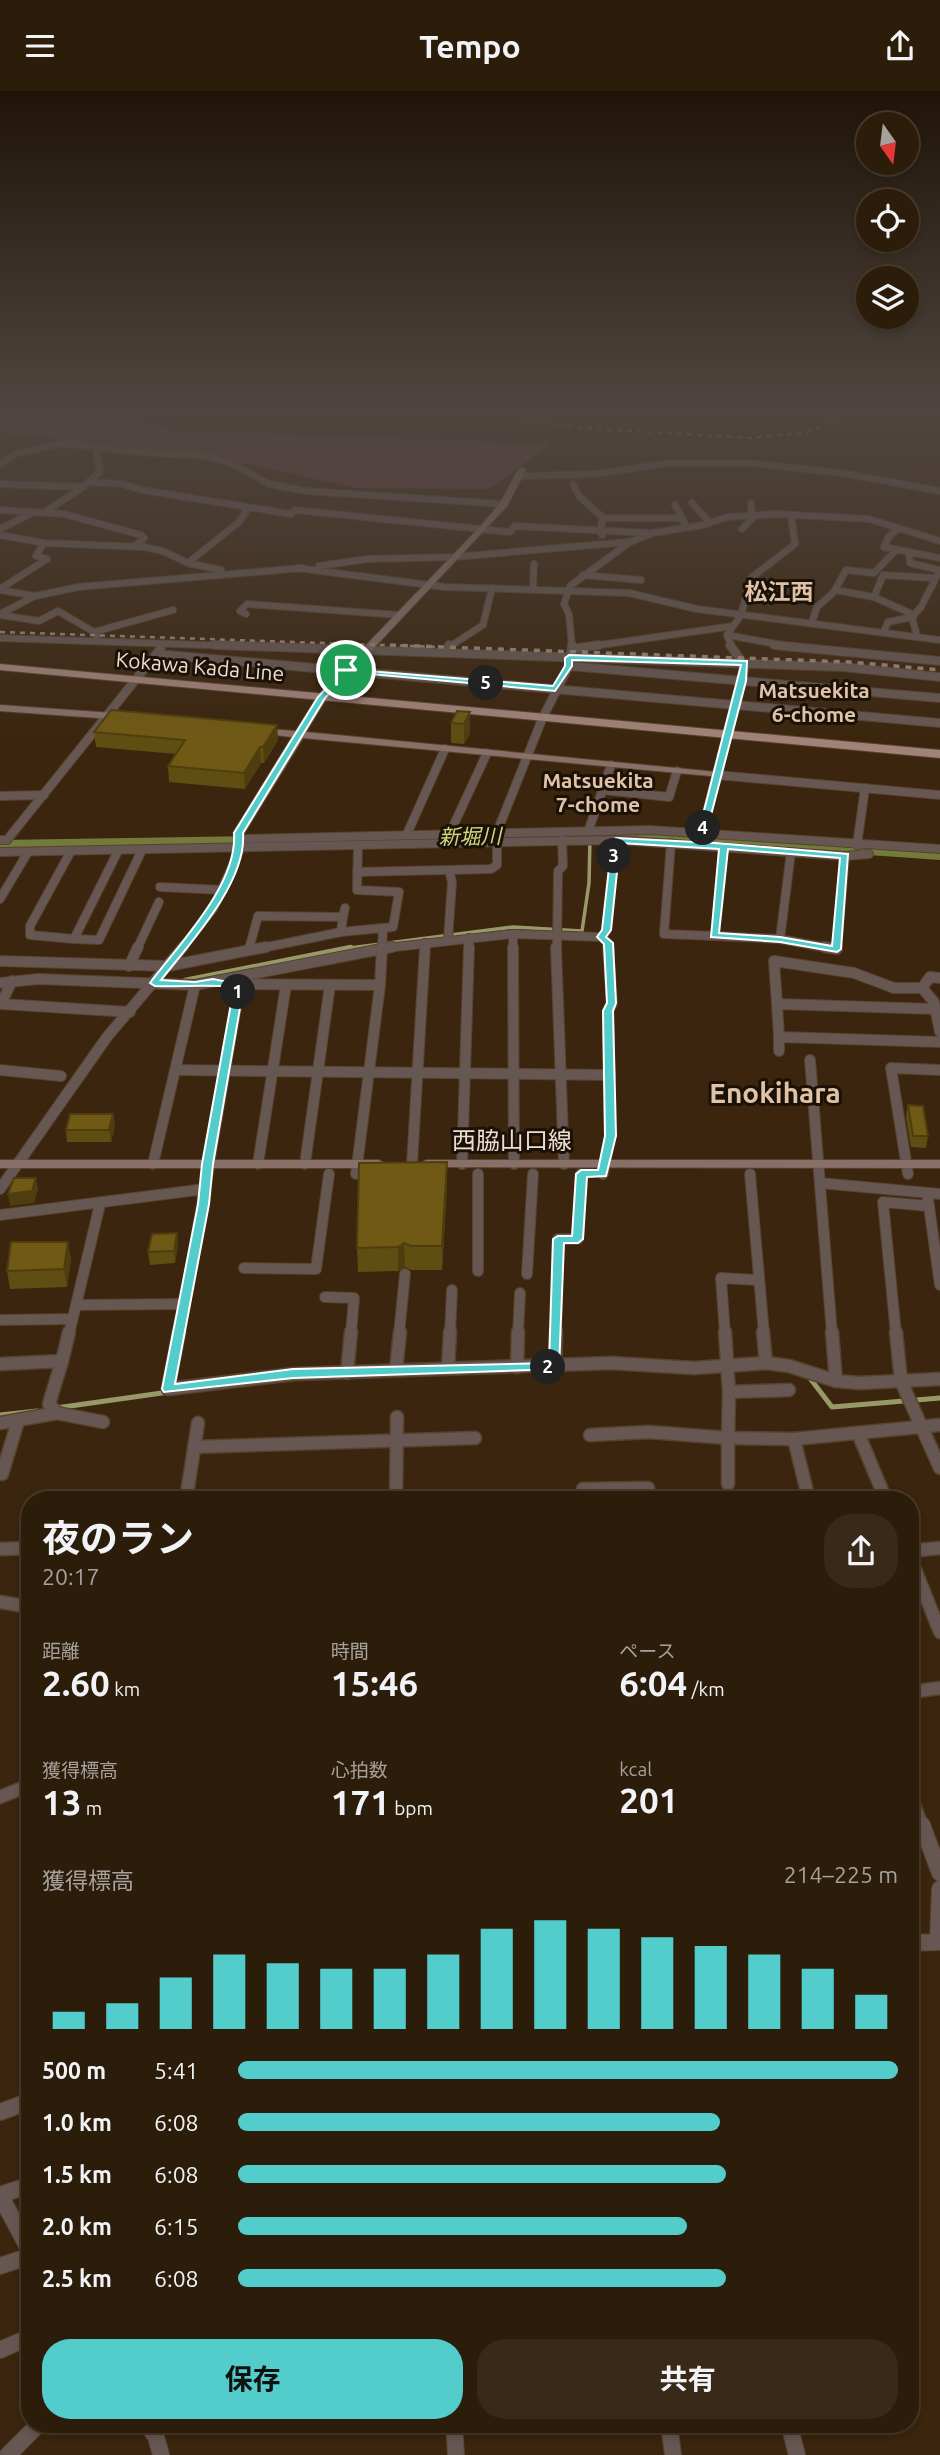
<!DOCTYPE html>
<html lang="ja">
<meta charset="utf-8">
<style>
body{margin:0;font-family:Ubuntu,"Noto Sans JP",sans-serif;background:#382918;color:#f1f3f6;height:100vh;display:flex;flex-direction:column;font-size:26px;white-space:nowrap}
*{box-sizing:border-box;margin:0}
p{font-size:23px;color:#a6a19c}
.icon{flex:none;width:38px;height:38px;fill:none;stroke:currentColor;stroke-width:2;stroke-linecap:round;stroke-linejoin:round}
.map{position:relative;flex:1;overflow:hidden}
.sheet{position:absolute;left:21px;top:1400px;width:898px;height:942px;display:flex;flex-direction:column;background:#2c1c0a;border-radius:28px;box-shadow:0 4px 10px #0003,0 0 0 2px #483a2b}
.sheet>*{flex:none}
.needle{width:46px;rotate:166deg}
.buttons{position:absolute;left:856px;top:21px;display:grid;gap:14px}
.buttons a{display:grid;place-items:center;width:63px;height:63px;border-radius:50%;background:#2c1c0a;box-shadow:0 4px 10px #0003,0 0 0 2px #483a2b;font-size:35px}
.pin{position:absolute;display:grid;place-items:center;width:60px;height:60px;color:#fff;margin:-30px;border:4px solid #fff;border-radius:50%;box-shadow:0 2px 7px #0007}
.km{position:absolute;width:35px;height:35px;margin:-18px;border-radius:50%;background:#222;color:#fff;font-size:19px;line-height:35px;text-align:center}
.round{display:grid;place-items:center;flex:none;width:74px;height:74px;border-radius:28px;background:#382918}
.head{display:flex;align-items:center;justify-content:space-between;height:119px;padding:0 21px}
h1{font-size:38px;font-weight:700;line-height:52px}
.metrics{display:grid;grid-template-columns:repeat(3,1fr);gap:10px;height:119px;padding:7px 21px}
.metrics div{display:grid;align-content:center}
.metrics b{font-size:35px;font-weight:700}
.metrics small{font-size:19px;font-weight:400}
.metrics p{font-size:19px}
.chart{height:196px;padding:14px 21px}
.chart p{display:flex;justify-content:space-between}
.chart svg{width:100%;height:126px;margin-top:7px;stroke:#53cdcb;stroke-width:6}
.button{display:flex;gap:14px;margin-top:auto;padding:14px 21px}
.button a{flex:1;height:80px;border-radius:28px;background:#53cdcb;color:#111;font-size:28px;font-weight:700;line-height:80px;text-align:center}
.button a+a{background:#382918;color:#f1f3f6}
ul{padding:0 21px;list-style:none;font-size:23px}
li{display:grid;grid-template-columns:112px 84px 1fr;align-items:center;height:52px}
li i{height:18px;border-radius:9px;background:#53cdcb}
header{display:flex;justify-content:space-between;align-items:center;height:91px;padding:0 21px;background:#2c1c0a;font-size:32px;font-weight:700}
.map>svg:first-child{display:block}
</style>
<header><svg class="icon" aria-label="menu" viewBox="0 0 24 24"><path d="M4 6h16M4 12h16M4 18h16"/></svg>Tempo<svg class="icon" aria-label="share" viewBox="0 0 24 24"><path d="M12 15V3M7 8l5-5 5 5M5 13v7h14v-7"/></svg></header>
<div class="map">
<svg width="940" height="2364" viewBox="0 0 940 2364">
<rect width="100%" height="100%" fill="#3b250e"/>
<polygon fill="#673a40" points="0,319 119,324 171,339 552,353 489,398 356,397 209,365 0,341"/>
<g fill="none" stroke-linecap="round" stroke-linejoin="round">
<polyline stroke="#989968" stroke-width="3.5" points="342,858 513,836 582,840 589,792 590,748"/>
<polyline stroke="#989968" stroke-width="4.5" points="185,889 351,856"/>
<g stroke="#989968" stroke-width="5">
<polyline points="809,1286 832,1316 940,1307"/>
<polyline points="56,1317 169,1301"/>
<polyline points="0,1324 37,1320"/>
</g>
<g fill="#737b3b" fill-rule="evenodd">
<polygon points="575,739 669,740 940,757 940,769 669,750 569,748 566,744 569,740"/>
<polygon points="454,742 463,747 460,751 0,761 0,749"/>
</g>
<g stroke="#57432d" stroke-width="8">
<g id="street-far4">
<polyline points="0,374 15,363 61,352 136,361 209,365 235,374 269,393 306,400 504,413"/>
<polyline points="521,385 596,383 669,372 750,372 842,382 940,400"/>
<polyline points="90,391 122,393 142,399 291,423 295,419 510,441 515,435 648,442"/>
<polyline points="0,393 83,396"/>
<polyline points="573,393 579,405 603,427 600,439 602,444"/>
<polyline points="692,412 710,432"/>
<polyline points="675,414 685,433"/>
<polyline points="0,419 64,423 141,444 144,447 135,455"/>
<polyline points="45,421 83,396 100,381 96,356"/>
<polyline points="603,427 682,427"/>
<polyline points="0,438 32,422"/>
<polyline points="742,438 752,428 751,412"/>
<polyline points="898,438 889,445 884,456 940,467"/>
<polyline points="0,444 44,452 144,456 163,460 188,472 221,479"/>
<polyline points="909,461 910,472 940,479 921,516 912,526 917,545"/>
<polyline points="188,472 239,431 248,417"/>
<polyline points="319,475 367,468 454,466 628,451"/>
<polyline points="297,477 445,496 629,502 697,518 940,549"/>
<polyline points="583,484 641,489"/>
<polyline points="533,497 534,473"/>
<polyline points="0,498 47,468 36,465 44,452"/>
<polyline points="0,499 35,505"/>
<polyline points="835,499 874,506 914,524"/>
<polyline points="874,506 883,484 933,487"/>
<polyline points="0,523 35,505 78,496 303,477"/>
<polyline points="246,523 240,520 247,513 399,524"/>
<polyline points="0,524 39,530 58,520 94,541"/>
<polyline points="812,531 817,516 834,501 846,479 874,482 896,459"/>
<polyline points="884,540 888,531 912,526"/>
<polyline points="727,544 793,556"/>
<polyline points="97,545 94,541 173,519"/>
<polyline points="0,547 267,556"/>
<polyline points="449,556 483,534 492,497"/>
<polyline points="572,556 569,523 564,513 570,495 630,451 653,442 703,434 728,426 776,423 869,428 940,450"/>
<polyline points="586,556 733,535"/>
<polyline points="732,556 727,544 741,524 751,487 795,453 791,424"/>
</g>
</g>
<g stroke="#57432d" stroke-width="10">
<g id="street-far3">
<polyline points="215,554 843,576 940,586"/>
<polyline points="774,554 940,570"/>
<polyline points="572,558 599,554"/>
<polyline points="446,562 449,554"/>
<polyline points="156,563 940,632"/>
<polyline points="569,575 940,607"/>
<polyline points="717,684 940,704"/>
<polyline points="603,699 669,706 677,680"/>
<polyline points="0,705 44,704"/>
<polyline points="589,738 611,674"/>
<polyline points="450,742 487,662"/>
<polyline points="407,743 445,658"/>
<polyline points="239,748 650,739 940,758"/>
<polyline points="700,748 745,575 730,554"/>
<polyline points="0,749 7,749 161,557"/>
<polyline points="671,752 664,843 715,845 724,756"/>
<polyline points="857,754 865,697"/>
<polyline points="71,760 30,835 30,844 74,848 118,760"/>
<polyline points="0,761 616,749 845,765 837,858"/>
<polyline points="845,765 869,763"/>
<polyline points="357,781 491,778 497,774 497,741 543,626 569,575 572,554"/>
<polyline points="160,796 223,799"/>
<polyline points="0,808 28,761"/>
<polyline points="343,826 341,841 393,836 399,801 357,799 358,755"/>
<polyline points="513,843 513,858"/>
<polyline points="715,845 780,848 791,761"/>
<polyline points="601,846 607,839 616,749"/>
<polyline points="74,848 99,849 142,759"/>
<polyline points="780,848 834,858"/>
<polyline points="448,849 452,791 449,779"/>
<polyline points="137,858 159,811"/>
<polyline points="181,858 213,818 240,758 239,752"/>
<polyline points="249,858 258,825 343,826 345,817"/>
<polyline points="257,858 341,841"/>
<polyline points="377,858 513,843 601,846 608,852 608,858"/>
<polyline points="382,858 383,837"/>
<polyline points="425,858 425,852"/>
<polyline points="469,858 469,847"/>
<polyline points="557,858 558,780 563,775 562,749"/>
</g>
</g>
<g stroke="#57432d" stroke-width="12">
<g id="street-far2">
<polyline points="513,856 514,1073"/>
<polyline points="556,856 564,1073"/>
<polyline points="824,856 837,858 837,856"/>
<polyline points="249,859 250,856"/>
<polyline points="0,870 168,875 266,856"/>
<polyline points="129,875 138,856"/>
<polyline points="940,887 930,886 922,897 934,911 940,941"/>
<polyline points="12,890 1,913 130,921"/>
<polyline points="0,892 38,888 195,894 392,856"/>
<polyline points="233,893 380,894"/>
<polyline points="777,913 774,870 854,882 894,897 922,897"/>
<polyline points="779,946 777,913 935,918"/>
<polyline points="779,960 779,946 940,951"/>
<polyline points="810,969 832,1243"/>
<polyline points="0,979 61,985"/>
<polyline points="177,979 610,984"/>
<polyline points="153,1073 195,894"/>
<polyline points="258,1073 286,894"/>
<polyline points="305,1073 330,894"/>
<polyline points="412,1073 425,856"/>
<polyline points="462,1073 469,856"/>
<polyline points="356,1083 380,894 382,856"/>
<polyline points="478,1083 478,1180"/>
<polyline points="603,1083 610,1045 608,920 612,912 608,856"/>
<polyline points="750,1083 764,1243"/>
<polyline points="908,1083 891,977 940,979"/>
<polyline points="820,1092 940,1103"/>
<polyline points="0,1098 107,946 183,856"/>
<polyline points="928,1108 940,1194"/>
<polyline points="100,1113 76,1214 184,1213"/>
<polyline points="0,1124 205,1098"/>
<polyline points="244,1177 316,1178 329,1083"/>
<polyline points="527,1183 533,1083"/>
<polyline points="325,1206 354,1207 351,1243"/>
<polyline points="0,1229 72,1228"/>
<polyline points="69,1243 76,1214"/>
<path d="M179,1243C201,1127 219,1010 240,894"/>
<polyline points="399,1243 405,1183"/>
<polyline points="450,1243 452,1199"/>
<polyline points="518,1243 520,1202"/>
<polyline points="556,1243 558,1148 578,1148 581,1083"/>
<polyline points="725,1243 721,1187 757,1189"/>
<polyline points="896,1243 883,1111 929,1115"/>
</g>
</g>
<g stroke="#57432d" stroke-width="15">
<g id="street-far1">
<polyline points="179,1241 168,1298 294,1283 611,1272 694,1277 766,1272 789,1275 836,1290 860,1292 940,1288"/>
<polyline points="725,1241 729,1301 728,1347 794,1348"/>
<polyline points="763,1241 766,1272"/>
<polyline points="832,1241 836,1290"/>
<polyline points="896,1241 901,1290 940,1377"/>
<polyline points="0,1273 62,1270 69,1241"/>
<polyline points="517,1276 518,1241"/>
<polyline points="555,1276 556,1241"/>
<polyline points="448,1277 450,1241"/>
<polyline points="396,1279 400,1241"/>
<polyline points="347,1282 351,1241"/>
<polyline points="729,1301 789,1299"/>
<polyline points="57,1322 49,1313 62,1270"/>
<polyline points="0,1332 57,1322 103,1331"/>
<polyline points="858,1342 886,1409"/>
<polyline points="590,1344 649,1341 728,1347 728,1393"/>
<polyline points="194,1356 475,1347"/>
<polyline points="2,1383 18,1330"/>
<polyline points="583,1398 648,1397 649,1409"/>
<polyline points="186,1409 198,1332"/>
<polyline points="396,1409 397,1326"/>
<polyline points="809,1409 794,1348 940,1334"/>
<polyline points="0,1458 30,1457"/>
<polyline points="910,1460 940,1457"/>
<polyline points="910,1466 940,1541"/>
<polyline points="0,1511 30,1516"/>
<polyline points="910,1601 940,1597"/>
<polyline points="910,1703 922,1735"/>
<polyline points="0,1706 30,1694"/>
</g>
</g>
<g stroke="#57432d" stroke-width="18">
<g id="street">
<polyline points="923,1737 940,1782"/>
<polyline points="910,1738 923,1737 922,1734"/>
<polyline points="910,1852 938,1851 940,1798"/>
<polyline points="0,2021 30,2010"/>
<polyline points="30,2094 0,2104 30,2160"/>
<polyline points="0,2175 30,2165"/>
<polyline points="0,2259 30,2246"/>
<polyline points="147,2333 156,2346 161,2364"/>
<polyline points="454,2333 456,2364"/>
<polyline points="669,2333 673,2364"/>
<polyline points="789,2333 797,2364"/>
<polyline points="8,2364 39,2333"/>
</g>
</g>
<g stroke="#57432d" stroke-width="2">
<g id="secondary">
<polygon points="522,376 526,379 507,415 326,608 306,641 717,681 723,684 721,686 303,647 243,744 235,744 233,742 292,646 257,642 253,641 253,637 296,640 318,604 479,437 500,412 518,379"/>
<polygon points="0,614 127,623 132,626 127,629 0,620"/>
<polygon points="0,1069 379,1069 386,1073 379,1077 0,1077"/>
<polygon points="426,1069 940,1069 940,1077 421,1076 419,1073"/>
</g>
</g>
<g stroke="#57432d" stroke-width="2">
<polygon id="primary" points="0,573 940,659 940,667 0,579"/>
</g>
<use href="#street-far4" stroke="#665752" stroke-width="6"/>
<use href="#street-far3" stroke="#665752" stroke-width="8"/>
<use href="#street-far2" stroke="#665752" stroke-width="10"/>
<use href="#street-far1" stroke="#665752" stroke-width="12"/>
<use href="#street" stroke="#665752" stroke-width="16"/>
<use href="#secondary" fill="#886f68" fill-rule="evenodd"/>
<use href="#primary" fill="#a18279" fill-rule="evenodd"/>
<g stroke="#9c8a78" stroke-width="2.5" stroke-dasharray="5 5" stroke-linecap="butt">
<polyline points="467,319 496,327"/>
<polyline points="489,319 534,330 580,337 750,347 804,342 860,319"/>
<polyline points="0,541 442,556"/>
</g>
<polyline stroke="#9c8a78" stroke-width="3.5" stroke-dasharray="6 6" stroke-linecap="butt" points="390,554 850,571 940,579"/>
</g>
<g fill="#604d12">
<polygon points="470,621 470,642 464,653 451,652 451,632"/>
<polygon points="277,634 278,649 264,672 261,672 245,698 169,691 168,675 176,663 96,656 94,641"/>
<polygon points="908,1014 928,1045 926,1057 911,1056 906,1026"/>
<polygon points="113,1023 115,1034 111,1051 67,1051 66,1039"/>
<polygon points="447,1071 447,1095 442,1179 411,1179 405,1176 398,1180 358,1181 357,1157"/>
<polygon points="68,1151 71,1169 67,1196 10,1198 7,1180"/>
<polygon points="178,1154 175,1172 150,1174 148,1161"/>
</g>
<g fill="#4e3e0f">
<polygon points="470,621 470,642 464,653 464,633"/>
<polygon points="277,634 278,649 264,672 263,656"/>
<polygon points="260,656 261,672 245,698 244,682"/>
<polygon points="113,1023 115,1034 111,1051 109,1039"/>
<polygon points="447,1071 447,1095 442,1179 442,1155"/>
<polygon points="36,1087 38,1099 34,1112 10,1115 8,1103"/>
<polygon points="177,1142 178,1154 175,1172 174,1160"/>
<polygon points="68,1151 71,1169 67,1196 64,1178"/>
<polygon points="404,1152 405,1176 398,1180 398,1156"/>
</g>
<g fill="#705915" stroke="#4e3e0f" stroke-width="2">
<polygon points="111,619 277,634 263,656 260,656 244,682 168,675 185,649 94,641"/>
<polygon points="457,620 470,621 464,633 451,632"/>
<polygon points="908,1014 923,1015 928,1045 913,1045"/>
<polygon points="70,1023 113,1023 109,1039 66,1039"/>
<polygon points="447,1071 442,1155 411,1155 404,1152 398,1156 357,1157 359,1072"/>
<polygon points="14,1087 36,1087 32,1100 8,1103"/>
<polygon points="177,1142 174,1160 148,1161 152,1143"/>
<polygon points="11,1151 68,1151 64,1178 7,1180"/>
</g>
<linearGradient id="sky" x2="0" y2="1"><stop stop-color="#201408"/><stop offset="0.49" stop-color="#4f4641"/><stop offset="1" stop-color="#4f4641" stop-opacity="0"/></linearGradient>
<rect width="940" height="650" fill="url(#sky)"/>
<path fill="#53cdcb" stroke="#fff" stroke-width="2" fill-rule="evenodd" d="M569,564L747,570L746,590L704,751L848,763L841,858L837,861L780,851L711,846L719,758L620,752L611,839L606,846L613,852L616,912L613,920L616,1045L606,1085L587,1086L583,1148L578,1152H564L559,1278L293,1287L164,1301L162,1298L198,1113L202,1073L234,896C208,893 182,896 155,895L150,892C179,853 238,793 234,742L318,606L344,578L553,595L565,575V567ZM572,569L741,574L696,751L616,747L612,750L602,839L597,846L604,853L607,912L603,920L605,1045L598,1079H581L576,1083L572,1145H558L553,1148L549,1272L293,1278L175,1293L209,1113L213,1073L244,894L213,888L195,891L161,889C190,852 247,791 243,742L325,607L348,581L555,600L572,575ZM728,758L840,767L832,855L780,846L719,842Z"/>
<g text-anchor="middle" stroke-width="6" stroke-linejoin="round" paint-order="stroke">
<g font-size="21" fill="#edded1" stroke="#1b1107">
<text transform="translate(200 576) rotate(5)" y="7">Kokawa Kada Line</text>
</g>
<g font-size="21" font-weight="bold" fill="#e0c2a8" stroke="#1b1107">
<text x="814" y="607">Matsuekita<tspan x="814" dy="24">6-chome</tspan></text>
<text x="598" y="697">Matsuekita<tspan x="598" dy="24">7-chome</tspan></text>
</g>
<g font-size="21" font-style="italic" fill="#ceda7d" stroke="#1b1107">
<text transform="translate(470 746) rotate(-1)" y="7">新堀川</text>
</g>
<g font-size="23" font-weight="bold" fill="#e0c2a8" stroke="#1b1107">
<text x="779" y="509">松江西</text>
</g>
<g font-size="24" fill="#edded1" stroke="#1b1107">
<text x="512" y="1058">西脇山口線</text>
</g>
<g font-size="28" font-weight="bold" fill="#e0c2a8" stroke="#1b1107">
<text x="775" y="1012">Enokihara</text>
</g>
</g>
</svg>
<div class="buttons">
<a><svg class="needle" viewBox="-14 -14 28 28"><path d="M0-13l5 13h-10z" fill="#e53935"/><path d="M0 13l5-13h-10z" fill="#a6a19c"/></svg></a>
<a><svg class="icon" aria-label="locate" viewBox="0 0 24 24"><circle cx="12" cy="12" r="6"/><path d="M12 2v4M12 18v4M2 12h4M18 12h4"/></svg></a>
<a><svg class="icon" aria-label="layers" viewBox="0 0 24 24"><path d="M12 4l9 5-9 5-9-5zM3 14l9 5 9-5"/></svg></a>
</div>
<div class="pin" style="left:346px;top:579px;background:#1e9e55"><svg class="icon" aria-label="arrive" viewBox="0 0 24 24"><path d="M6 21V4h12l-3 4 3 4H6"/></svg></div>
<b class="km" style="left:238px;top:901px">1</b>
<b class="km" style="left:548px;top:1276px">2</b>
<b class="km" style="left:614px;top:765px">3</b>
<b class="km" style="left:703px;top:737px">4</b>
<b class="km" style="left:486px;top:592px">5</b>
<section class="sheet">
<div class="head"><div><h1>夜のラン</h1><p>20:17</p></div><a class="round"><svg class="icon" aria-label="share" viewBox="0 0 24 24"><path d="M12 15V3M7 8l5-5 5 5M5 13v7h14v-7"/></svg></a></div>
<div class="metrics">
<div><p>距離</p><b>2.60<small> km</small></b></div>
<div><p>時間</p><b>15:46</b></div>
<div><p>ペース</p><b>6:04<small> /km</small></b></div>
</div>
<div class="metrics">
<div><p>獲得標高</p><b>13<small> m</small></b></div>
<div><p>心拍数</p><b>171<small> bpm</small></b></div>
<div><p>kcal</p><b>201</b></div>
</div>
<div class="chart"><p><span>獲得標高</span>214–225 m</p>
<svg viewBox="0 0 160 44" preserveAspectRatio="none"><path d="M5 44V38M15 44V35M25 44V26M35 44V18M45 44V21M55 44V23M65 44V23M75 44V18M85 44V9M95 44V6M105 44V9M115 44V12M125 44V15M135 44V18M145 44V23M155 44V32"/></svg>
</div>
<ul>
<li><b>500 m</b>5:41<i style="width:100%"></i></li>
<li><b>1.0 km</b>6:08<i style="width:73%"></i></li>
<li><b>1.5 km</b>6:08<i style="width:74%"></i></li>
<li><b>2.0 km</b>6:15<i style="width:68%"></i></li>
<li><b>2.5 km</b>6:08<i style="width:74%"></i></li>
</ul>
<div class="button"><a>保存</a><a>共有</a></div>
</section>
</div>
